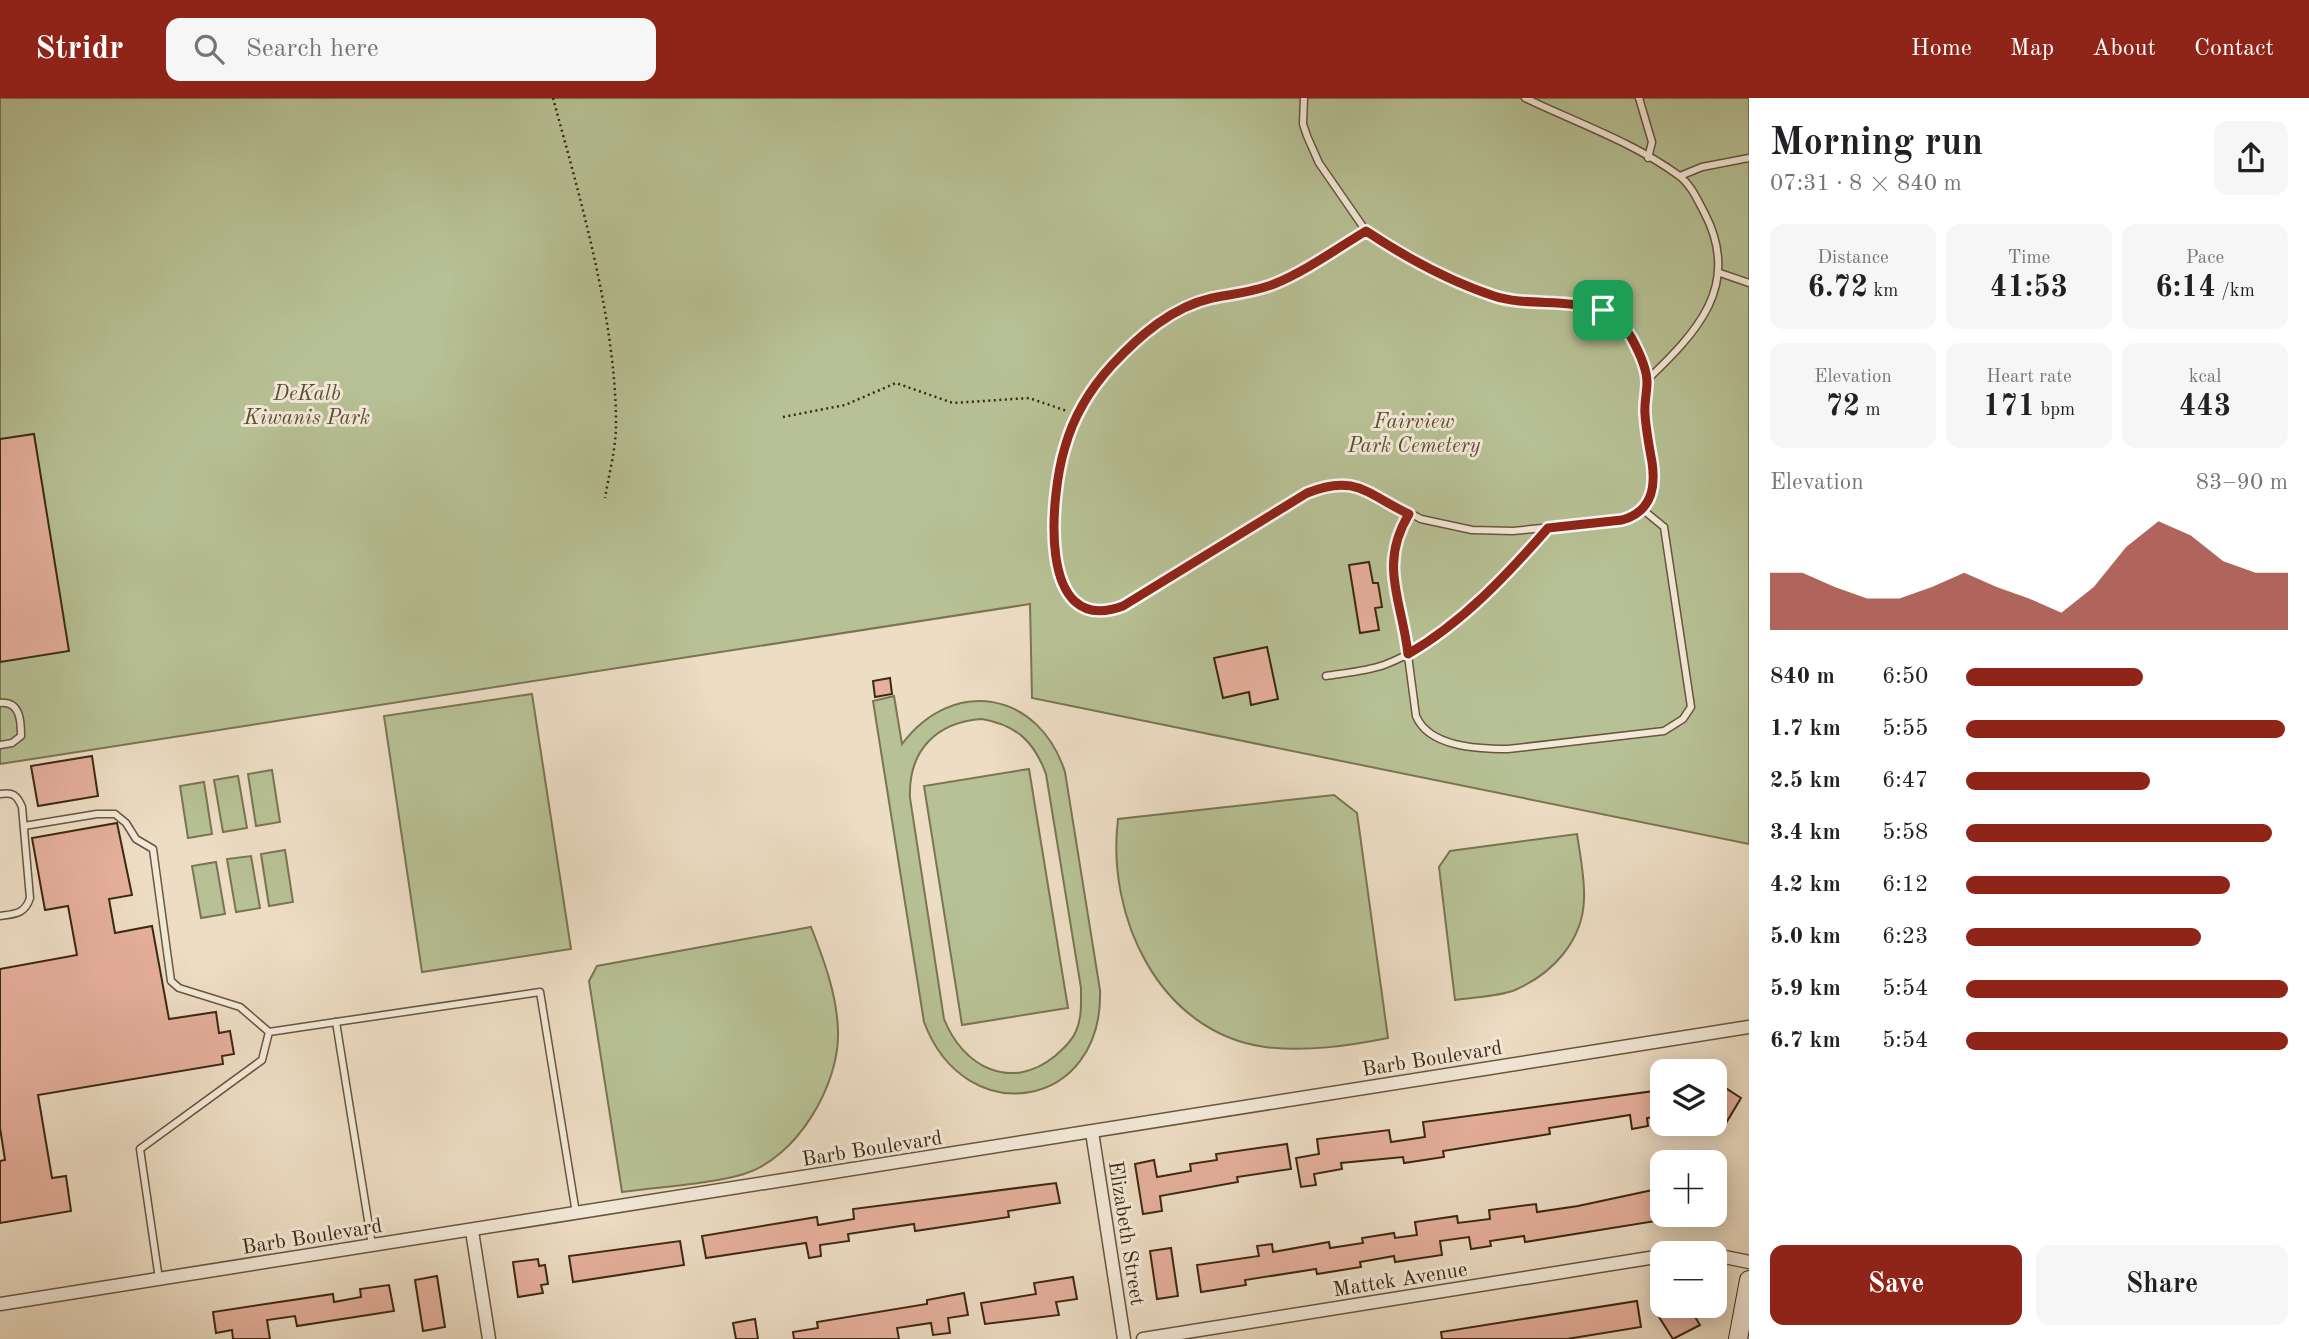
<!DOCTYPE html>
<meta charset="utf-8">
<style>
body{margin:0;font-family:"Old Standard TT",serif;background:#f6f6f6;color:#202124;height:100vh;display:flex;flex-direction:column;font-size:26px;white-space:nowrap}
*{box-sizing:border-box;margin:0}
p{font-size:23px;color:#757577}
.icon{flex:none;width:38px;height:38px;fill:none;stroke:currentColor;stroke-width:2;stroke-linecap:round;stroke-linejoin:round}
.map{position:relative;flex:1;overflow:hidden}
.details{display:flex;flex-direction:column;background:#fff;width:560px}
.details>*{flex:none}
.buttons{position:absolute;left:1650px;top:961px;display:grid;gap:14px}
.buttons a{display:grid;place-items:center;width:77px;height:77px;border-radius:14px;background:#fff;box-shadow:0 4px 18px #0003;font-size:35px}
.pin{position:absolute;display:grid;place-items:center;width:60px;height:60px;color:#fff;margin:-30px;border-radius:14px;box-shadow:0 4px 10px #0006}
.round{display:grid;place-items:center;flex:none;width:74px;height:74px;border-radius:14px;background:#f6f6f6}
.overview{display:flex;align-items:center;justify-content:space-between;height:119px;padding:0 21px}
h1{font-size:38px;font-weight:700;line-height:52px}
.stats{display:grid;grid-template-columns:repeat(3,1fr);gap:10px;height:119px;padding:7px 21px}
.stats div{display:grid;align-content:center;border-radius:14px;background:#f6f6f6;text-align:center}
.stats b{font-size:30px;font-weight:700}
.stats small{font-size:19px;font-weight:400}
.stats p{font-size:19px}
.chart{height:196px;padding:14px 21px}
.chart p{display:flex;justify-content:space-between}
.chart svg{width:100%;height:126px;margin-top:7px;fill:#8f2418;opacity:.7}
.primary-button{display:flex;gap:14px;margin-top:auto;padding:14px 21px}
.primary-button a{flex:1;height:80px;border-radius:14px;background:#8f2418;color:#fff;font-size:28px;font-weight:700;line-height:80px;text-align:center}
.primary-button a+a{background:#f6f6f6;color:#202124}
ul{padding:0 21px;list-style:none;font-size:23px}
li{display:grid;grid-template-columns:112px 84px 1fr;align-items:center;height:52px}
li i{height:18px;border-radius:9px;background:#8f2418}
header{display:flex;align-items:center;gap:42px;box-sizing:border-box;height:98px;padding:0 35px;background:#8f2418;color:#fff}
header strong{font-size:33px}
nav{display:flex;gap:38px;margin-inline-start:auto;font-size:24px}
.search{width:490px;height:63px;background:#f6f6f6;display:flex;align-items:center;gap:18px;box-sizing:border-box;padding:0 24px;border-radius:14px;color:#757577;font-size:26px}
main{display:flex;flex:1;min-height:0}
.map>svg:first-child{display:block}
</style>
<header>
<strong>Stridr</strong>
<div class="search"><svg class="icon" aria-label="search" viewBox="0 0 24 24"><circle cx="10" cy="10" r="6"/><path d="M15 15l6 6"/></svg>Search here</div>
<nav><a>Home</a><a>Map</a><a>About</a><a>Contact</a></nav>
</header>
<main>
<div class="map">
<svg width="1749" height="1241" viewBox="0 0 1749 1241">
<rect width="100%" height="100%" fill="#edddc4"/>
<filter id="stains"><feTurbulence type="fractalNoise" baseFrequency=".00286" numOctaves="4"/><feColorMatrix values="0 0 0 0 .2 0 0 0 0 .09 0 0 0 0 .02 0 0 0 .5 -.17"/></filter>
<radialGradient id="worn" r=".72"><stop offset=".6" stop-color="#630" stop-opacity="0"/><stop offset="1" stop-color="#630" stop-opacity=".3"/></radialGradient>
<g fill="#b7c195" stroke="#7a7553" stroke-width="2" fill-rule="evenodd">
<polygon points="0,0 1749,0 1749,746 1032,600 1030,506 0,666"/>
<polygon points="532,596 571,851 422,874 384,618"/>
<path d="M894,598L902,646C953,578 1039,593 1065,674L1100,892C1104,1012 965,1034 924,924L873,603ZM982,621C1016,627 1034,643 1046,676L1081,890C1081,905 1082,920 1076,933C1072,943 1063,951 1055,958C1011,994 963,969 944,921L910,700C908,653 936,624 982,621Z"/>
<polygon points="1029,671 1068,910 962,927 924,688"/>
<polygon points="272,672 280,724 256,728 248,676"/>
<polygon points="238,678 247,730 223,734 214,682"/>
<polygon points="204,684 212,736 188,740 180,688"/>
<path d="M1334,697L1357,715L1388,940C1348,948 1306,954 1265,949C1159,934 1106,819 1118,721Z"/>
<path d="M1577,736C1580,757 1585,780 1584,801C1583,843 1552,876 1515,892C1497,899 1474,899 1455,902L1439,769L1450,753Z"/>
<polygon points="285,752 293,804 269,808 261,756"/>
<polygon points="251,758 260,810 236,814 227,761"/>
<polygon points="216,764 225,816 201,820 192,768"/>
<path d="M811,829C824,862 837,897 838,933C840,986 797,1060 744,1076C712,1086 657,1089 622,1094L589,883L597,868Z"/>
</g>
<g fill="#e6b09d" stroke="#3c2911" stroke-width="2">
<polygon points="34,336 69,553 0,564 0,341"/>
<polygon points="1369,464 1373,485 1378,485 1382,509 1375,510 1379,532 1360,535 1349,467"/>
<polygon points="1267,549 1278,601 1251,607 1249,594 1223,600 1214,560"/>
<polygon points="890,580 892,596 875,599 873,583"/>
<polygon points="92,658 98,698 38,708 31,668"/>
<polygon points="117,725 132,797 109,801 115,835 152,828 169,921 216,914 219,935 230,933 234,956 222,958 223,966 38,997 52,1080 66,1078 71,1113 0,1125 0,1063 5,1062 0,1030 0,871 77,857 68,808 45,812 32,740"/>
<polygon points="1715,989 1722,993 1724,989 1741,1000 1726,1025 1715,1018"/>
<polygon points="1662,992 1662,1018 1647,1020 1648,1028 1632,1031 1630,1017 1549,1030 1550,1036 1443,1053 1444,1059 1404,1065 1403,1059 1341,1065 1342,1071 1314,1076 1316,1087 1301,1089 1296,1060 1319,1056 1317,1041 1389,1032 1391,1044 1425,1039 1423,1024"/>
<polygon points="1287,1046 1291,1071 1237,1079 1238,1084 1160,1098 1162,1113 1143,1116 1135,1066 1154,1062 1157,1079 1191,1073 1190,1066 1217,1062 1216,1056"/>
<polygon points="1056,1085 1060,1105 1008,1113 1009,1119 915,1133 914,1126 848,1136 849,1143 820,1147 821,1158 809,1160 806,1145 706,1160 702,1138 817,1119 818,1127 854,1121 853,1111"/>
<polygon points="1662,1090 1662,1122 1525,1144 1524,1138 1490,1143 1491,1148 1471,1151 1469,1139 1440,1143 1442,1157 1395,1164 1394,1158 1360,1164 1361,1169 1317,1176 1316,1171 1245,1182 1246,1187 1201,1194 1197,1167 1259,1158 1257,1148 1272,1146 1273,1154 1329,1144 1330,1150 1363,1145 1362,1140 1394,1135 1395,1140 1417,1137 1415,1124 1457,1118 1458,1125 1490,1121 1489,1112 1536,1106 1537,1114 1578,1108"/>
<polygon points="680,1143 684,1167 573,1184 569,1158"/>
<polygon points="1171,1150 1178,1198 1157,1201 1150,1153"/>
<polygon points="538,1161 539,1168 545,1167 548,1186 541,1187 543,1195 518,1199 513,1164"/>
<polygon points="437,1178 445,1229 423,1233 415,1182"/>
<polygon points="1073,1179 1077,1201 1056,1204 1059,1217 985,1226 981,1205 1036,1196 1034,1185"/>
<polygon points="389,1187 394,1213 297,1228 295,1218 267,1222 270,1241 233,1241 232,1232 216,1235 213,1214 333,1196 334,1204 361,1199 360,1191"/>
<polygon points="964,1195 968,1217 948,1220 950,1235 933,1237 931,1225 897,1230 899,1241 794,1241 793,1234 818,1230 817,1224 927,1206 927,1202"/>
<polygon points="1637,1203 1641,1229 1567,1241 1442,1241 1441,1234"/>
<polygon points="1652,1208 1677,1208 1684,1219 1692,1214 1700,1227 1673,1241"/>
<polygon points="755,1221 758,1241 736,1241 733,1225"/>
</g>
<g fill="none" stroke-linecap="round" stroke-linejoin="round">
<g stroke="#68563e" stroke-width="9">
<g id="lane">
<path d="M1304,0L1303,26L1307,38L1319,65L1366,133L1454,182L1497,198L1529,204L1587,207L1603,212L1622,226L1632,242L1647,282L1645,318L1653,388L1646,408L1632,419L1622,422L1513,433L1472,432L1421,421L1362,390L1328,387L1288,405L1123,508C1035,541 1051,394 1064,349C1074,318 1090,291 1112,267C1139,238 1172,209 1212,200C1233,196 1254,194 1274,186C1306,173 1336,151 1366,133"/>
<path d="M1525,0C1575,24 1633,44 1678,77C1691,86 1698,103 1705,116C1742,188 1696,235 1647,282"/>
<polyline points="1639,0 1652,44 1648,60"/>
<polyline points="1680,78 1702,69 1749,60"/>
<polyline points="1720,175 1749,185"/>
<path d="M1409,416L1397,436L1392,453L1393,479L1405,535L1416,618C1429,649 1477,651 1508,651L1664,633L1683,621L1691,609L1664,429L1642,411"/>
<path d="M1326,578C1345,575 1367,573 1384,567C1450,542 1503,482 1548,430"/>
<path d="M0,605C20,603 21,622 21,638L12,645L0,647"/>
<path d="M0,696C13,694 17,697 22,709L30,800C25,816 15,816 0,818"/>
<polyline points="24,728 97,716 115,716 126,725 136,741 153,751 171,883 179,890 240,909 269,934"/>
<polyline points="336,924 540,894 576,1115"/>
<polyline points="159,1181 140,1051 262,962 269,934 336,924 372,1147"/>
</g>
</g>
<g stroke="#68563e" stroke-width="15">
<g id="street">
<polyline points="1092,1034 1124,1241"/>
<polyline points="472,1133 489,1241"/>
<polyline points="1697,1155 1701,1155"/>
<polyline points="1715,1157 1749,1164"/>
<polyline points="0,1206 1749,929"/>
<polyline points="1143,1241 1662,1158"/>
</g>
</g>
<g stroke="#3c2911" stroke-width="20">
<polyline id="secondary" points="1738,1241 1749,1182"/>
</g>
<g stroke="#3c2911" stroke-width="2.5" stroke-dasharray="2 3.5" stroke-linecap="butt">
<path d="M553,0C580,100 616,222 616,326C616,350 609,376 605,400"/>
<polyline points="783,319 845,307 896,285 953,305 1029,300 1067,313"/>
</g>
<use href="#lane" stroke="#f3e9d9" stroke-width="6"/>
<use href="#street" stroke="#f3e9d9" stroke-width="12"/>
<use href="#secondary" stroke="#f3e9d9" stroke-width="18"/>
</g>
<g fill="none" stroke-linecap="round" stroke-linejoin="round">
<g stroke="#fff" stroke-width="14">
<path id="route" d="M1366,133C1405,159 1449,183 1494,198C1540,213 1602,190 1631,239C1637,250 1647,271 1647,284C1647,295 1644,305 1645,316C1646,332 1649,348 1652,364C1656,391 1651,414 1622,422L1548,430C1507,477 1462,525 1408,556C1402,502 1378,467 1409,416C1368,397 1356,375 1307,395L1123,508C1035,541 1051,394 1065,349C1074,317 1090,291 1112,267C1139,238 1172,209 1212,200C1233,196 1254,194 1274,186C1306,173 1336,151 1366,133Z"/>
</g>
<use href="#route" stroke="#8f2418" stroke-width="9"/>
</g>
<g text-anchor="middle" stroke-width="6" stroke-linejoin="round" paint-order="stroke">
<g font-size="21" font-style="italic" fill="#5b4f32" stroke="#f3e9d9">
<text x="307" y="302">DeKalb<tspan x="307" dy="24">Kiwanis Park</tspan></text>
<text x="1414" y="330">Fairview<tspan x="1414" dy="24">Park Cemetery</tspan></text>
</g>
<g font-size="21" fill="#3c2911" stroke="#f3e9d9">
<text transform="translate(1432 960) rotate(-9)" y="7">Barb Boulevard</text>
<text transform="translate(872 1050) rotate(-9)" y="7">Barb Boulevard</text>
<text transform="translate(1127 1135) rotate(81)" y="7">Elizabeth Street</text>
<text transform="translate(312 1138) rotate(-9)" y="7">Barb Boulevard</text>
<text transform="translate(1400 1181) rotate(-9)" y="7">Mattek Avenue</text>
</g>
</g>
<rect width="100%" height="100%" filter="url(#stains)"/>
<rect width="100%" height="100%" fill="url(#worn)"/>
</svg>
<div class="buttons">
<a><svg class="icon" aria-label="layers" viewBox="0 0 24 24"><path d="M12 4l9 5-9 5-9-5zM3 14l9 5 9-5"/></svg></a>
<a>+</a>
<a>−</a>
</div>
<div class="pin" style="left:1603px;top:212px;background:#1e9e55"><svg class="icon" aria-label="arrive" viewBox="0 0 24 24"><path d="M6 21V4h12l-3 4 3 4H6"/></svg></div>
</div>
<section class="details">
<div class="overview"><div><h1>Morning run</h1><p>07:31 · 8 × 840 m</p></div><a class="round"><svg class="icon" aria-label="share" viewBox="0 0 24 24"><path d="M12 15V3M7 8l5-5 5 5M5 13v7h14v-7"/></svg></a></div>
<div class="stats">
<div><p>Distance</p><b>6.72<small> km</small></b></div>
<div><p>Time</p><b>41:53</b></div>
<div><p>Pace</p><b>6:14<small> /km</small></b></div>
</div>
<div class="stats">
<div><p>Elevation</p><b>72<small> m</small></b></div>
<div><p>Heart rate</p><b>171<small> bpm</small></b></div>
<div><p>kcal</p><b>443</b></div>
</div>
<div class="chart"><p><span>Elevation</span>83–90 m</p>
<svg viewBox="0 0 160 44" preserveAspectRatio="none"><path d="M0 44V24L10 24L20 29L30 33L40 33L50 29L60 24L70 29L80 33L90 38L100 29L110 15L120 6L130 11L140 20L150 24L160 24V44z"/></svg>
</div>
<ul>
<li><b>840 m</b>6:50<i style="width:55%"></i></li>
<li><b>1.7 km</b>5:55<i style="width:99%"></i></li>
<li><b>2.5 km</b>6:47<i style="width:57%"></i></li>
<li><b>3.4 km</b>5:58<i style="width:95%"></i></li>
<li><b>4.2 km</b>6:12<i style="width:82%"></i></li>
<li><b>5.0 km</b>6:23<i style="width:73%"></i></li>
<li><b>5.9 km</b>5:54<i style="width:100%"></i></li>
<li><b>6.7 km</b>5:54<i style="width:100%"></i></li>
</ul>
<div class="primary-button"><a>Save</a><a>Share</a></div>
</section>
</main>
